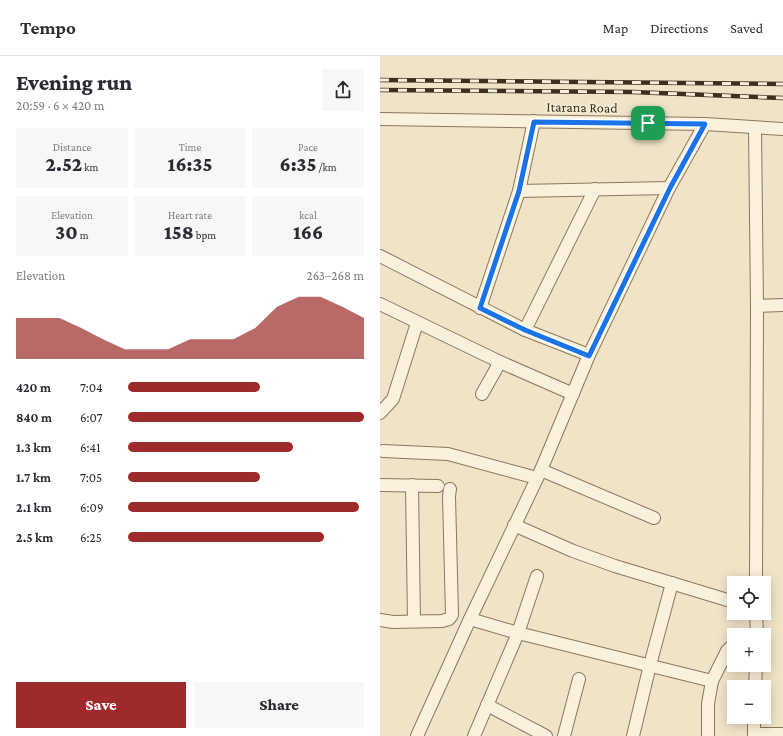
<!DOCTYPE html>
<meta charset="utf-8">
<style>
body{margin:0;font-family:"Crimson Pro",serif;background:#f7f7f7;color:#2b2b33;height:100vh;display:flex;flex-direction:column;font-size:15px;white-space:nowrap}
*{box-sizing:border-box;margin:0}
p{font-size:13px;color:#7c7c81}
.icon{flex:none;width:22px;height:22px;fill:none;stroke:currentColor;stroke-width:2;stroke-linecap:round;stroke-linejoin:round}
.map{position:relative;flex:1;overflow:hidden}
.details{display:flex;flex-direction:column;background:#fff;width:380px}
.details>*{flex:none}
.buttons{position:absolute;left:347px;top:520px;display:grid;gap:8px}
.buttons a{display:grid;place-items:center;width:44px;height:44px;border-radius:0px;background:#fff;box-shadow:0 2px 10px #0003;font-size:20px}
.pin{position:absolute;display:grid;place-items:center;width:34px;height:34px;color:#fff;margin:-17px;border-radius:8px;box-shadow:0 2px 6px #0006}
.round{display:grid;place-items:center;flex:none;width:42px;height:42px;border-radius:0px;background:#f7f7f7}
.headline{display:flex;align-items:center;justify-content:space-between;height:68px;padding:0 16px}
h1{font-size:22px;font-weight:800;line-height:30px}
.stats{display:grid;grid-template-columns:repeat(3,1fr);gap:6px;height:68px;padding:4px 16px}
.stats div{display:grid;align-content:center;border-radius:0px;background:#f7f7f7;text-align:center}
.stats b{font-size:20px;font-weight:800}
.stats small{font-size:11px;font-weight:400}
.stats p{font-size:11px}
.chart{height:112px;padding:8px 16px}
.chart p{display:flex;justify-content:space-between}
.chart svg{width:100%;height:72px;margin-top:4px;fill:#9e2a2b;opacity:.7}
.primary-button{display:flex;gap:8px;margin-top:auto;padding:8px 16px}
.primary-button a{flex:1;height:46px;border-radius:0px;background:#9e2a2b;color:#fff;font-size:16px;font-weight:800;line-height:46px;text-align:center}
.primary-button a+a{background:#f7f7f7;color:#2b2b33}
ul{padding:0 16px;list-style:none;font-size:13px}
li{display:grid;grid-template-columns:64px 48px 1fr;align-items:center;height:30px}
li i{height:10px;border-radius:5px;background:#9e2a2b}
header{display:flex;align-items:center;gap:24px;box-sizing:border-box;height:56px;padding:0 20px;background:#fff;border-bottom:1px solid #e1e1e2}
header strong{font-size:19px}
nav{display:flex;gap:22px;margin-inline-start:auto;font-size:14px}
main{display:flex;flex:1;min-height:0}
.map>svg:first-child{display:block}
</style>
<header>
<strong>Tempo</strong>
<nav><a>Map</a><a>Directions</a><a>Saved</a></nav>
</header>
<main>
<section class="details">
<div class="headline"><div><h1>Evening run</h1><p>20:59 · 6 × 420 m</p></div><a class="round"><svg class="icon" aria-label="share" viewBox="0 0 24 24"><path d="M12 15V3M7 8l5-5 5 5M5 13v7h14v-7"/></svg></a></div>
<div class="stats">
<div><p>Distance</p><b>2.52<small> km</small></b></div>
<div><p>Time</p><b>16:35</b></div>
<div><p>Pace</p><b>6:35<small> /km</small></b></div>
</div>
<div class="stats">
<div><p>Elevation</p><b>30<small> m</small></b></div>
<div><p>Heart rate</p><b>158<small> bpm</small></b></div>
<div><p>kcal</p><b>166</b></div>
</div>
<div class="chart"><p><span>Elevation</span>263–268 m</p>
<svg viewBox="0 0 160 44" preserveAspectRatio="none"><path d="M0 44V19L10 19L20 19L30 25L40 32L50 38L60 38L70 38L80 32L90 32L100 32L110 25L120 12L130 6L140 6L150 12L160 19V44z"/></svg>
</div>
<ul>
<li><b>420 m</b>7:04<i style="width:56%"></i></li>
<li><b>840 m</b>6:07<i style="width:100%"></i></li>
<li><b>1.3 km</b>6:41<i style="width:70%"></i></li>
<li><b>1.7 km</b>7:05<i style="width:56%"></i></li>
<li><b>2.1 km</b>6:09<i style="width:98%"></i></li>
<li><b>2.5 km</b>6:25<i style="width:83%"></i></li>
</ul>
<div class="primary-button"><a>Save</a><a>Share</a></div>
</section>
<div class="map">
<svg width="403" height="680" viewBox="0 0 403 680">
<rect width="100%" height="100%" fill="#f0e4c8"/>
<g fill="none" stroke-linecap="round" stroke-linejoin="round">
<g stroke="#8d765c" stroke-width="14">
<g id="minor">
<polyline points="0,63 325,68 403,73"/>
<polyline points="375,72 377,250 376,527"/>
<polyline points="139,135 289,132"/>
<polyline points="0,200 145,274 209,299"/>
<polyline points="0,248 120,306 193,338"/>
<polyline points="377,250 403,249"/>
<polyline points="100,252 139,135 154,65"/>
<polyline points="145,274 215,133"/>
<polyline points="102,338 120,306"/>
<polyline points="0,357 13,343 37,267"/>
<polyline points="3,395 68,398 157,422"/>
<polyline points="161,414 274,462"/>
<polyline points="0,429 58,430"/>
<polyline points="32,429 34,565"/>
<polyline points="134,469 193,495 235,510 354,546"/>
<polyline points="376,557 377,579"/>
<polyline points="90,563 138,577 332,625"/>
<polyline points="0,564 13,566 62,565 69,563 72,559 69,440 70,433"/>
<polyline points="375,631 376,609"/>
<polyline points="107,649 166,680"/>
<polyline points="374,678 403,678"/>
<polyline points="37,680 90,563 161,414 209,299 289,132 325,68"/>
<polyline points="94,680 138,577 157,520"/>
<polyline points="184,680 199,623"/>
<polyline points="253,680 270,609 292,527"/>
<polyline points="328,680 328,648 332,625 347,595 354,588"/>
<polyline points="374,680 374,661"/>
</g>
</g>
<use href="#minor" stroke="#faf1dc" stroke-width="12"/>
<g stroke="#3d2e20" stroke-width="4.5">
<g id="rail">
<polyline points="0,24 403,28"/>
<polyline points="0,34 253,36 403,42"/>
</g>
</g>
<use href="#rail" stroke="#f7eed8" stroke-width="3" stroke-dasharray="9" stroke-linecap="butt"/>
</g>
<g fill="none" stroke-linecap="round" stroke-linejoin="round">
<g stroke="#fff" stroke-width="8">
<polygon id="route" points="154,66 325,68 290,132 209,300 145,274 100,252 139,135"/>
</g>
<use href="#route" stroke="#1a73e8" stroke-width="5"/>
</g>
<g text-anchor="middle" stroke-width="3" stroke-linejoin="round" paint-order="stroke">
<g font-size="14" fill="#3d2e20" stroke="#f7eed8">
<text transform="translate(202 51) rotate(1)" y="5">Itarana Road</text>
</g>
</g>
</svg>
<div class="buttons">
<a><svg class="icon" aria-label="locate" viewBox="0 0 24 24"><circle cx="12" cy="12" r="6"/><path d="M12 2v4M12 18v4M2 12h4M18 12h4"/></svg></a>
<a>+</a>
<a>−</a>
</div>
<div class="pin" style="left:268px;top:67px;background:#1e9e55"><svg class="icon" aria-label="arrive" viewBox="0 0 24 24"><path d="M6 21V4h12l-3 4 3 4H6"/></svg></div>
</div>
</main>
